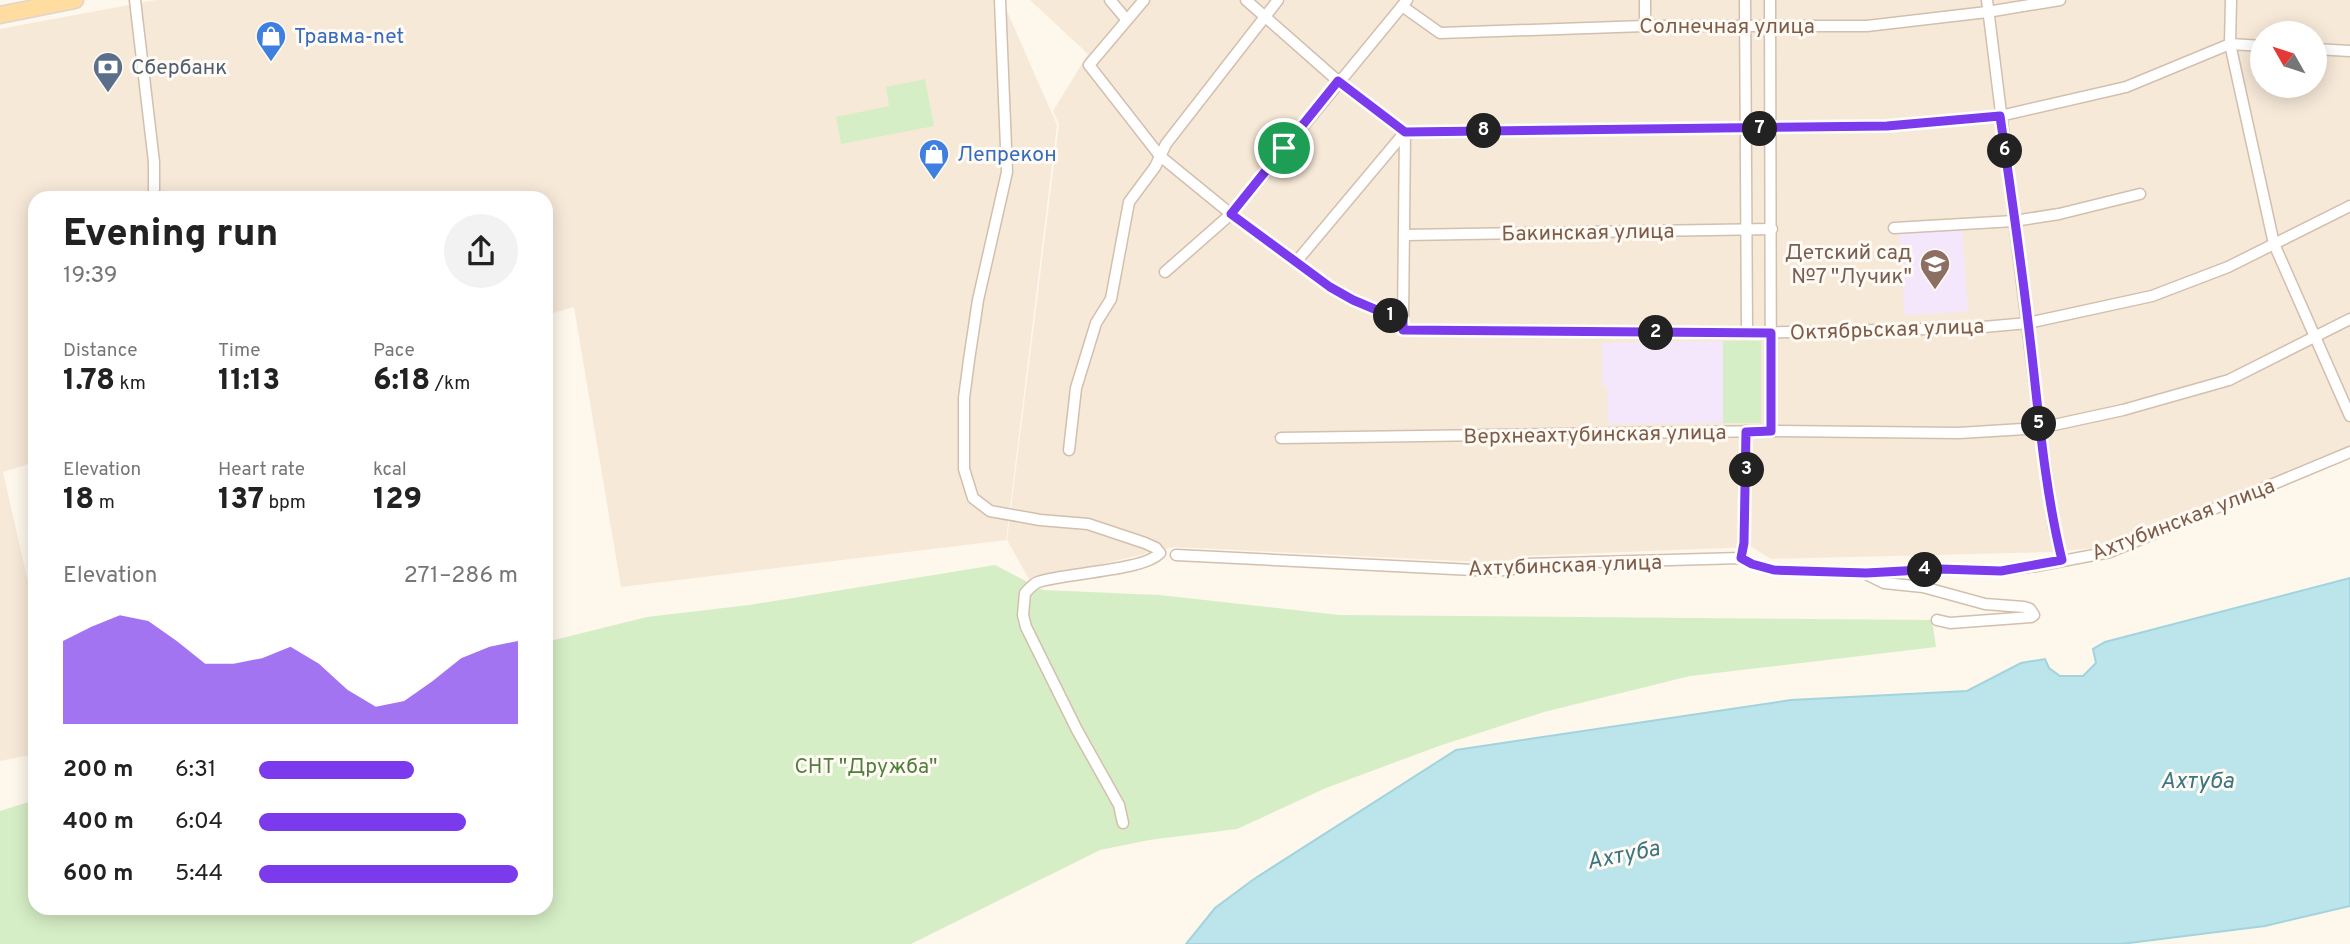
<!DOCTYPE html>
<meta charset="utf-8">
<style>
body{margin:0;font-family:Overpass,sans-serif;background:#f2f2f2;color:#222;height:100vh;display:flex;flex-direction:column;font-size:26px;white-space:nowrap}
*{box-sizing:border-box;margin:0}
p{font-size:23px;color:#767676}
.icon{flex:none;width:38px;height:38px;fill:none;stroke:currentColor;stroke-width:2;stroke-linecap:round;stroke-linejoin:round}
.map{position:relative;flex:1;overflow:hidden}
.drawer{position:absolute;left:28px;top:191px;width:525px;height:724px;display:flex;flex-direction:column;background:#fff;border-radius:21px;box-shadow:0 4px 18px #0003}
.drawer>*{flex:none}
.needle{width:46px;rotate:309deg}
.buttons{position:absolute;left:2250px;top:21px;display:grid;gap:14px}
.buttons a{display:grid;place-items:center;width:77px;height:77px;border-radius:50%;background:#fff;box-shadow:0 4px 18px #0003;font-size:35px}
.pin{position:absolute;display:grid;place-items:center;width:60px;height:60px;color:#fff;margin:-30px;border:4px solid #fff;border-radius:50%;box-shadow:0 2px 7px #0007}
.km{position:absolute;width:35px;height:35px;margin:-18px;border-radius:50%;background:#222;color:#fff;font-size:19px;line-height:35px;text-align:center}
.round{display:grid;place-items:center;flex:none;width:74px;height:74px;border-radius:37px;background:#f2f2f2}
.summary{display:flex;align-items:center;justify-content:space-between;height:119px;padding:0 35px}
h1{font-size:38px;font-weight:800;line-height:52px}
.metrics{display:grid;grid-template-columns:repeat(3,1fr);gap:10px;height:119px;padding:7px 35px}
.metrics div{display:grid;align-content:center}
.metrics b{font-size:30px;font-weight:800}
.metrics small{font-size:19px;font-weight:400}
.metrics p{font-size:19px}
.chart{height:196px;padding:14px 35px}
.chart p{display:flex;justify-content:space-between}
.chart svg{width:100%;height:126px;margin-top:7px;fill:#7c3aed;opacity:.7}
ul{padding:0 35px;list-style:none;font-size:23px}
li{display:grid;grid-template-columns:112px 84px 1fr;align-items:center;height:52px}
li i{height:18px;border-radius:9px;background:#7c3aed}
.map>svg:first-child{display:block}
</style>
<div class="map">
<svg width="2350" height="944" viewBox="0 0 2350 944">
<rect width="100%" height="100%" fill="#fef7eb"/>
<g fill="#f7e9d8" fill-rule="evenodd">
<polygon points="156,0 1002,0 1057,125 1006,540 621,587 574,307 546,315 546,198 35,198 35,462 3,472 35,613 35,754 0,761 0,29"/>
<path d="M1030,0H2350V446L2101,547L2056,552L1771,559L1752,547L1523,556L1499,563L1174,547L1030,581L1007,540L1059,124L1053,111L1088,54ZM2263,33H2315V86H2263Z"/>
</g>
<g fill="#f4e7fb">
<polygon points="1962,228 1968,311 1905,316 1899,232"/>
<polygon points="1723,341 1723,423 1608,424 1607,386 1602,385 1602,343"/>
</g>
<g fill="#d6eec6">
<polygon points="925,79 934,126 841,144 836,117 889,106 886,87"/>
<rect x="1723" y="341" width="38" height="82"/>
<polygon points="995,565 1043,590 1159,595 1339,615 1932,620 1936,647 1690,676 1544,712 1439,746 1326,788 1237,829 1149,840 1100,850 911,944 0,944 0,811 35,800 35,908 546,908 546,642 647,617 749,605"/>
</g>
<polygon fill="#bce4eb" stroke="#a1d4de" stroke-width="2" points="2350,578 2350,906 2265,926 2121,944 1186,944 1215,908 1254,879 1456,750 1791,700 1967,691 2021,663 2045,659 2049,668 2060,676 2083,676 2096,663 2093,649 2105,642"/>
<g fill="none" stroke-linecap="round" stroke-linejoin="round">
<g stroke="#d3bfae" stroke-width="13">
<g id="street">
<polyline points="135,0 154,162 154,198"/>
<path d="M1000,0L1007,172L978,300L969,360L964,398V469L973,498L990,511L1040,520L1088,524L1145,543L1156,548L1160,553C1144,571 1063,573 1038,582C1033,584 1029,589 1025,593L1023,615L1026,627L1077,730L1119,805L1123,823"/>
<polyline points="1110,0 1126,19"/>
<polyline points="1144,0 1089,65 1160,156 1231,214 1330,287 1353,300 1403,321 1403,330 1747,333 1972,328 2028,323 2152,296 2228,267 2350,206"/>
<polyline points="1246,0 1338,81 1405,132 1887,126 2000,116 2126,87 2230,44 2263,46"/>
<polyline points="1645,0 1645,26"/>
<polyline points="1745,0 1747,333"/>
<polyline points="1770,0 1771,431"/>
<polyline points="1987,0 2040,428 2054,527 2062,560"/>
<polyline points="2231,0 2230,44 2274,244 2350,416"/>
<polyline points="1402,6 1440,33 1645,26 1867,26 1987,12 2060,0"/>
<polyline points="2315,49 2350,51"/>
<polyline points="1894,228 2014,221 2059,214 2140,194"/>
<polyline points="1405,235 1772,229"/>
<polyline points="1296,262 1405,132"/>
<polyline points="1165,272 1231,214 1407,0"/>
<polyline points="1403,321 1405,132"/>
<polyline points="1281,438 1771,431 1959,433 2040,428 2123,410 2229,380 2350,319"/>
<polyline points="1069,450 1076,388 1096,323 1111,299 1129,202 1155,167 1166,144 1278,0"/>
<polyline points="1176,555 1493,571 1513,569 1526,564 1741,558 1752,564 1775,570 1866,573 1940,569 2001,571 2036,566 2110,552 2350,452"/>
<polyline points="1741,558 1744,543 1746,431"/>
<polyline points="1866,574 1884,583 1923,587 1985,604 2024,607 2030,609 2034,615 2031,617 1950,623 1937,620"/>
</g>
</g>
<g stroke="#ddd5d0" stroke-width="19">
<polyline id="primary" points="0,15 75,0"/>
</g>
<use href="#street" stroke="#fff" stroke-width="10"/>
<use href="#primary" stroke="#ffdda1" stroke-width="16"/>
</g>
<g fill="none" stroke-linecap="round" stroke-linejoin="round">
<g stroke="#fff" stroke-width="14">
<path id="route" d="M1338,81L1405,132L1887,126L2000,116C2010,185 2020,253 2028,322C2038,402 2043,482 2062,560L2001,571L1940,569L1866,573L1774,570L1752,564L1741,558L1744,543L1746,432L1771,431V333L1403,330V321L1353,300L1330,287L1231,214Z"/>
</g>
<use href="#route" stroke="#7c3aed" stroke-width="9"/>
</g>
<defs>
<g id="shop-pin" transform="scale(1.575)"><path d="M0 17L-7.5 6A9.5 9.5 0 1 1 7.5 6Z" fill="#3f7fe0" stroke="#fffaf3"/><path d="M-5-2.5h2.3a2.7 3.5 0 0 1 5.4 0H5L5.5 6h-11ZM-1.5-2.5h3a1.5 2.3 0 0 0-3 0Z" fill="#fff"/></g>
<g id="bank-pin" transform="scale(1.575)"><path d="M0 17L-7.5 6A9.5 9.5 0 1 1 7.5 6Z" fill="#5c6f8a" stroke="#fffaf3"/><path d="M-6-4H6V4H-6ZM0-2.3a2.3 2.3 0 1 0 0 4.6a2.3 2.3 0 1 0 0-4.6Z" fill="#fff"/></g>
<g id="school-pin" transform="scale(1.575)"><path d="M0 17L-7.5 6A9.5 9.5 0 1 1 7.5 6Z" fill="#8d6e63" stroke="#fffaf3"/><path d="M0-5L7-2L0 1L-7-2ZM-4 1L0 2.5L4 1V4Q0 6-4 4Z" fill="#fff"/></g>
</defs>
<g fill-rule="evenodd">
<use href="#shop-pin" x="271" y="36"/>
<use href="#bank-pin" x="108" y="67"/>
<use href="#shop-pin" x="934" y="154"/>
<use href="#school-pin" x="1935" y="264"/>
</g>
<g text-anchor="middle" stroke-width="6" stroke-linejoin="round" paint-order="stroke">
<g font-size="21" fill="#7d5d4a" stroke="#fffaf3">
<text x="1727" y="33">Солнечная улица</text>
<text transform="translate(1588 232) rotate(-1)" y="7">Бакинская улица</text>
<text transform="translate(1887 329) rotate(-2)" y="7">Октябрьская улица</text>
<text transform="translate(1595 434) rotate(-1)" y="7">Верхнеахтубинская улица</text>
<text transform="translate(2183 519) rotate(-21)" y="7">Ахтубинская улица</text>
<text transform="translate(1565 565) rotate(-2)" y="7">Ахтубинская улица</text>
</g>
<g font-size="21" fill="#366cbe" stroke="#fffaf3" text-anchor="start">
<text x="294" y="43">Травма-net</text>
<text x="957" y="161">Лепрекон</text>
</g>
<g font-size="21" fill="#4e5e75" stroke="#fffaf3" text-anchor="start">
<text x="131" y="74">Сбербанк</text>
</g>
<g font-size="21" fill="#785e54" stroke="#fffaf3" text-anchor="end">
<text x="1912" y="259">Детский сад<tspan x="1912" dy="24">№7 "Лучик"</tspan></text>
</g>
<g font-size="21" fill="#507e3d" stroke="#fffaf3">
<text x="866" y="773">СНТ "Дружба"</text>
</g>
<g font-size="23" font-style="italic" fill="#3b7683" stroke="#fffaf3">
<text x="2197" y="788">Ахтуба</text>
<text transform="translate(1623 854) rotate(-11)" y="8">Ахтуба</text>
</g>
</g>
</svg>
<div class="buttons">
<a><svg class="needle" viewBox="-14 -14 28 28"><path d="M0-13l5 13h-10z" fill="#e53935"/><path d="M0 13l5-13h-10z" fill="#767676"/></svg></a>
</div>
<div class="pin" style="left:1284px;top:148px;background:#1e9e55"><svg class="icon" aria-label="arrive" viewBox="0 0 24 24"><path d="M6 21V4h12l-3 4 3 4H6"/></svg></div>
<b class="km" style="left:1391px;top:316px">1</b>
<b class="km" style="left:1656px;top:333px">2</b>
<b class="km" style="left:1747px;top:470px">3</b>
<b class="km" style="left:1925px;top:570px">4</b>
<b class="km" style="left:2039px;top:424px">5</b>
<b class="km" style="left:2005px;top:151px">6</b>
<b class="km" style="left:1760px;top:129px">7</b>
<b class="km" style="left:1484px;top:131px">8</b>
<section class="drawer">
<div class="summary"><div><h1>Evening run</h1><p>19:39</p></div><a class="round"><svg class="icon" aria-label="share" viewBox="0 0 24 24"><path d="M12 15V3M7 8l5-5 5 5M5 13v7h14v-7"/></svg></a></div>
<div class="metrics">
<div><p>Distance</p><b>1.78<small> km</small></b></div>
<div><p>Time</p><b>11:13</b></div>
<div><p>Pace</p><b>6:18<small> /km</small></b></div>
</div>
<div class="metrics">
<div><p>Elevation</p><b>18<small> m</small></b></div>
<div><p>Heart rate</p><b>137<small> bpm</small></b></div>
<div><p>kcal</p><b>129</b></div>
</div>
<div class="chart"><p><span>Elevation</span>271–286 m</p>
<svg viewBox="0 0 160 44" preserveAspectRatio="none"><path d="M0 44V15L10 10L20 6L30 8L40 15L50 23L60 23L70 21L80 17L90 23L100 32L110 38L120 36L130 29L140 21L150 17L160 15V44z"/></svg>
</div>
<ul>
<li><b>200 m</b>6:31<i style="width:60%"></i></li>
<li><b>400 m</b>6:04<i style="width:80%"></i></li>
<li><b>600 m</b>5:44<i style="width:100%"></i></li>
</ul>
</section>
</div>
